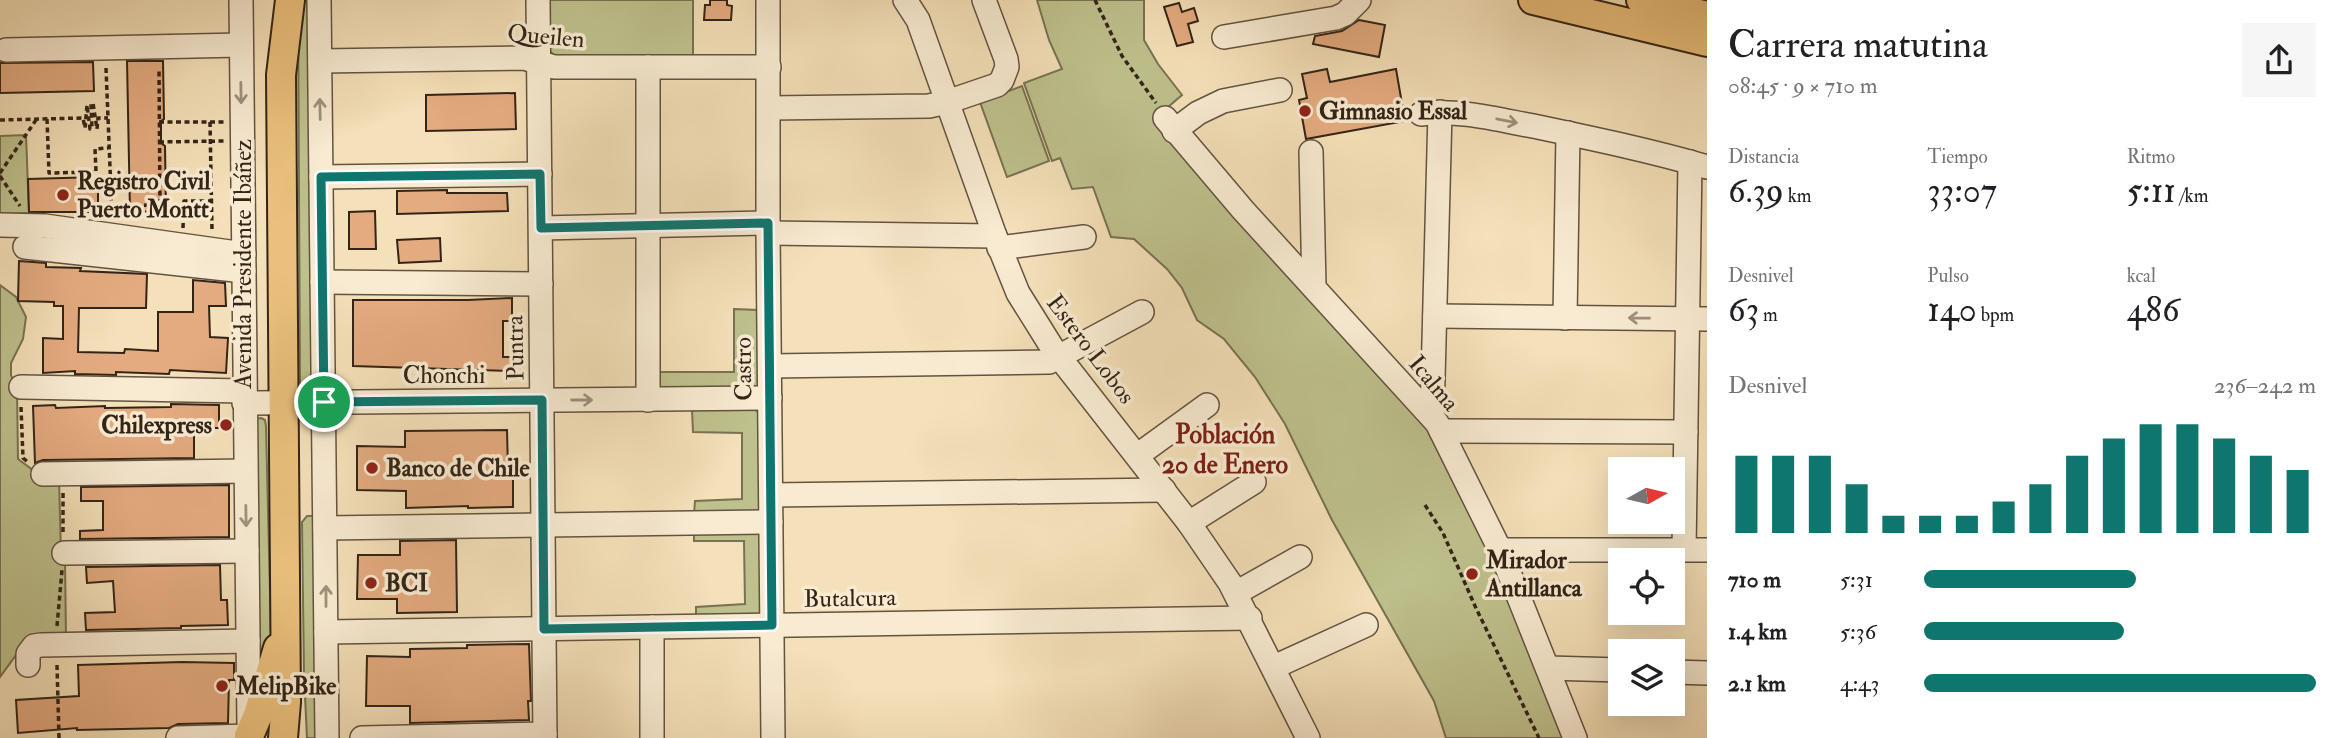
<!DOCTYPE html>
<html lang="es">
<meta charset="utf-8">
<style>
body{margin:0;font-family:"IM FELL Double Pica",serif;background:#f6f6f6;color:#202124;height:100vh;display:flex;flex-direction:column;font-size:26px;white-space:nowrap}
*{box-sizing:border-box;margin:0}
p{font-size:23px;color:#757577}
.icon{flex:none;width:38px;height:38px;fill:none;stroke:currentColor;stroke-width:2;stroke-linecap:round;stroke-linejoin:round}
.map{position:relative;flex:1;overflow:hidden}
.sheet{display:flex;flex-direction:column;background:#fff;width:630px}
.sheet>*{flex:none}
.needle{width:46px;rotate:82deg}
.fabs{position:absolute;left:1608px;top:457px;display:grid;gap:14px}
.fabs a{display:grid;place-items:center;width:77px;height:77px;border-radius:0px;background:#fff;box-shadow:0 7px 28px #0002;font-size:35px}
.pin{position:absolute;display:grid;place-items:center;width:60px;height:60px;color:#fff;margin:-30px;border:4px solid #fff;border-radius:50%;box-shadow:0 2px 7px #0007}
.round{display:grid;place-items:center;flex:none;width:74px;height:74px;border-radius:0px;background:#f6f6f6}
.headline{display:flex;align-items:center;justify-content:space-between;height:119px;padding:0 21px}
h1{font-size:38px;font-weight:600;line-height:52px}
.stats{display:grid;grid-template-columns:repeat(3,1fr);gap:10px;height:119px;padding:7px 21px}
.stats div{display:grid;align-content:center}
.stats b{font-size:35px;font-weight:600}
.stats small{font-size:19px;font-weight:400}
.stats p{font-size:19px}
.chart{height:196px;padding:14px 21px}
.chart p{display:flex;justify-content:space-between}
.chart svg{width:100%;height:126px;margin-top:7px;stroke:#0f766e;stroke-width:6}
ul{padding:0 21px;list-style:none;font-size:23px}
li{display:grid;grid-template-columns:112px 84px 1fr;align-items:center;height:52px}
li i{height:18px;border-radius:9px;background:#0f766e}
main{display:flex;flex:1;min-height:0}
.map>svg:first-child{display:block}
</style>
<main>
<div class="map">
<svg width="1707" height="738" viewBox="0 0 1707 738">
<rect width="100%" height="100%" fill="#f4e0b9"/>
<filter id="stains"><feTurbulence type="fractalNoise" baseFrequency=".00286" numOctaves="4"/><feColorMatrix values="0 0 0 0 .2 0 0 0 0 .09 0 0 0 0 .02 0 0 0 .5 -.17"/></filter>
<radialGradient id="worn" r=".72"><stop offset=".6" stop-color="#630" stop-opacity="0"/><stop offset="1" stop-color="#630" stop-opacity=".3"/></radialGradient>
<g fill="#bec18d" stroke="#787252" stroke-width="2">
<polygon points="298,0 314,0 312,390 308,391 302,387 300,383"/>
<polygon points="548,0 693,0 693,58 556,58 549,50"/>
<polygon points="1037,0 1144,0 1144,40 1158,64 1182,95 1154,119 1427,424 1493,553 1564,738 1446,738 1434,701 1332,520 1285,424 1255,377 1224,339 1197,320 1182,288 1167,269 1134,239 1111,237 1093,187 1072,189 1060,158 1052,161 1024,83 1062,69 1049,40"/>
<polygon points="1022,86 1049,161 1007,177 980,102"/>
<polygon points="26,135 29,213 0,214 0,136"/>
<polygon points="0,285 16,297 26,317 23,339 11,363 11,375 17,390 18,459 41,476 59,478 61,554 65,559 66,639 19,651 0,677"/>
<polygon points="734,309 758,310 760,383 758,387 658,391 657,372 734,372"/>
<polygon points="753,409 760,413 760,512 694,514 695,501 742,499 742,433 693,432 692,410"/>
<polygon points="261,418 265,420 266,426 271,636 269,658 260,695 254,419"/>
<polygon points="307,516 319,516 321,738 307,738 304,675 302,522"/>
<polygon points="694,532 759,533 761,537 762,618 696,624 696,607 745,604 744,541 694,541"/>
</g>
<g fill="#e3ab7f" stroke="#332417" stroke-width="2">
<polygon points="710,0 727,0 727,5 732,6 731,20 704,20 705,5 710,5"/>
<polygon points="1179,3 1182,12 1194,8 1198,21 1188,24 1193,42 1177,46 1164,7"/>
<polygon points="1359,20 1385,25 1379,57 1313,44 1315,36 1342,31"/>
<polygon points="127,61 163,61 164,119 161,121 161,143 165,146 166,211 130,212"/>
<polygon points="93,62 94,91 0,93 0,63"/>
<polygon points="1327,69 1330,82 1396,69 1405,121 1306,139 1299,100 1307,98 1302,74"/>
<polygon points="515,93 516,129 426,131 426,95"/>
<polygon points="98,177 98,212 29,212 28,179"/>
<polygon points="447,190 447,193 507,193 508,211 397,214 397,191"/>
<polygon points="375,211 376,249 349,249 349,212"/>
<polygon points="440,238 441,261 399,263 397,240"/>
<polygon points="19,261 46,263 46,267 81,268 80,271 147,274 146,308 79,308 78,352 124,353 125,349 158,351 158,312 193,312 193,280 225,283 226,306 209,306 210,337 228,338 226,373 170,370 169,374 116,372 116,375 75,374 75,371 43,373 43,338 63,339 63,306 54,306 54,302 18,301"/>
<polygon points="512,298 512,321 503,321 503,357 513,357 513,371 353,366 353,300 468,300"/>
<polygon points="171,404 219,405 219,428 194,428 194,458 43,460 35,463 33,406 55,405 56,408 105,406 105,408 171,407"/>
<polygon points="507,430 508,470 513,470 513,507 468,508 468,506 406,508 406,491 357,490 357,446 405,447 405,431"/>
<polygon points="229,485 229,537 80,539 80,531 103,530 103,501 81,501 81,487"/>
<polygon points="456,540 457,612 397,613 397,599 357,599 358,555 400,555 400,541"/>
<polygon points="220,565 221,600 227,600 228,625 181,626 181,628 86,630 85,613 115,612 113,581 87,583 86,567"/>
<polygon points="529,644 531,701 528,701 529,720 410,723 410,706 366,706 367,656 410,657 410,649 467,648 467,645"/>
<polygon points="182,662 234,663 234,680 229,680 228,723 178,724 169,728 77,730 77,728 18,733 16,700 79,696 78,665"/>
</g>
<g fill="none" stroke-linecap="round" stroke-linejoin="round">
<g stroke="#635340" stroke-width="26">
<g id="minor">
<polyline points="241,0 249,728"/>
<polyline points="319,0 327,738"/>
<polyline points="538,0 545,738"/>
<polyline points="768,0 768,233 773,738"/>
<polyline points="905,0 918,20 995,236 1018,293 1053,349 1189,523 1230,583 1308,738"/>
<polyline points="1224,37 1336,18 1345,14 1359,0"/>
<polyline points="6,50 241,45"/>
<polyline points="320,61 524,58 554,67 769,67"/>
<polyline points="648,67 648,400"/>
<polyline points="769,108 929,106 947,102 997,85 1002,80 1007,67 1006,59 984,0"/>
<path d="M1421,114C1461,109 1499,120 1538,127C1595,139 1652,151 1707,167"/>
<polyline points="1165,118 1243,210 1437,423 1500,550 1575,738"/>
<polyline points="1174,131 1198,113 1223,101 1280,90"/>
<polyline points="1311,152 1314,287"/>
<polyline points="321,177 540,174"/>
<polyline points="0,225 45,226 244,254"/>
<polyline points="541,228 768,223"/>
<polyline points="768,233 995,236"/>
<polyline points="25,247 244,271"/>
<polyline points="999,248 1084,237"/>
<polyline points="322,282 541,284"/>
<polyline points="1435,316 1707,319"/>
<polyline points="1565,318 1568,133"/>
<polyline points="770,366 1049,362 1142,312"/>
<polyline points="21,387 244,391"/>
<polyline points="244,403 770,398"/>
<polyline points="1432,417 1440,112"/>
<polyline points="1441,431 1686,432"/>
<polyline points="1138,455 1207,405"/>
<polyline points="43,474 245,471"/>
<polyline points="771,495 1164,490"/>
<polyline points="1189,523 1254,482"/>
<polyline points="325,528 771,522"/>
<polyline points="1684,549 1690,162"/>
<polyline points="1500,550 1707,550"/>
<polyline points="64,553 247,551"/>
<polyline points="1236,593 1300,557"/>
<polyline points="652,627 652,738"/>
<polyline points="326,632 1250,618"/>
<polyline points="28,665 28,654 34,646 41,645 248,641"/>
<polyline points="1274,667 1366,625"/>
<polyline points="1548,668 1620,670"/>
<polyline points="1673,672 1707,673"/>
<polyline points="178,738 249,736"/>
<polyline points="362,738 545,734"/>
</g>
</g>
<g stroke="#332417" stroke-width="32">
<g id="major">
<polyline points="1533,0 1707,42"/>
<polyline points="1641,0 1707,16"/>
<polyline points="249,736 258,715 278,648"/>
<polyline points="283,738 286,702 281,75 290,0"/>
</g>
</g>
<g stroke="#332417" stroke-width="3.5" stroke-dasharray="5 3.5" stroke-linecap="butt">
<polyline points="1095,0 1122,56 1156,103"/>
<polyline points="106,68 112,217"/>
<polyline points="47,119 49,173 96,172 95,149 108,148"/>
<polyline points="0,120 83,118 85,128 87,105 90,129 92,128 91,104 93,103 97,129 98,118 108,118"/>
<polyline points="159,122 224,122"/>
<polyline points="210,122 212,230"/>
<polyline points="159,142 224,141"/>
<polyline points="0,173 36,120"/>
<polyline points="0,176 20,206"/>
<polyline points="110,206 160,205 159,69"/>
<polyline points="183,228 184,201 211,201"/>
<polyline points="21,407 23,458 29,463"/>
<polyline points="63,493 63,535"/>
<polyline points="1425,505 1443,533 1475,606 1539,738"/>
<polyline points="57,626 62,570"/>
<polyline points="57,665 59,738"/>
</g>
<use href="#minor" stroke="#f8ebd2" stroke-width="23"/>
<use href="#major" stroke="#eac07c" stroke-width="28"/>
</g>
<defs><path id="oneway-shaft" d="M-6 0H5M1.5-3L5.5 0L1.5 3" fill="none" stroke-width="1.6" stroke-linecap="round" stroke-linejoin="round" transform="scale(1.75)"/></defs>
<g stroke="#9f917e">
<use href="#oneway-shaft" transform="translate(241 93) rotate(89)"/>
<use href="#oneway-shaft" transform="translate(320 109) rotate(-91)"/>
<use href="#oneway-shaft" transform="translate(1507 121) rotate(11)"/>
<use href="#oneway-shaft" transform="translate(1639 318) rotate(-179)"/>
<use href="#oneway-shaft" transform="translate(582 400)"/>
<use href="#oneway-shaft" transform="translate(246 516) rotate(89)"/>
<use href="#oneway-shaft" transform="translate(326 596) rotate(-90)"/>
</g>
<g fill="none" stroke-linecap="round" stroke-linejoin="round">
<g stroke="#fff" stroke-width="14">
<polygon id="route" points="540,174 541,228 768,223 772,625 544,629 542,400 324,402 321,177"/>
</g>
<use href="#route" stroke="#0f766e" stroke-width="9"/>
</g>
<g fill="#8f2418" stroke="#f8ebd2" stroke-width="2.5">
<circle cx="1305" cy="111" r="7"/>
<circle cx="63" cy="195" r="7"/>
<circle cx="226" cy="425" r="7"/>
<circle cx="372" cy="468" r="7"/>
<circle cx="1472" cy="574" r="7"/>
<circle cx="371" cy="583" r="7"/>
<circle cx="222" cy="686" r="7"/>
</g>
<g text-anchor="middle" stroke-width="7" stroke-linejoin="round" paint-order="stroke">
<g font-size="24" fill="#332417" stroke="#f8ebd2">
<text transform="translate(546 36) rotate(5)" y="8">Queilen</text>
<text transform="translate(243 264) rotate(-90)" y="8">Avenida Presidente Ibáñez</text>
<text transform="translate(515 348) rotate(-91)" y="8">Puntra</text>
<text transform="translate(1091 349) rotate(53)" y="8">Estero Lobos</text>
<text transform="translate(743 369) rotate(-91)" y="8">Castro</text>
<text x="444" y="383">Chonchi</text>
<text transform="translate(1434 383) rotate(50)" y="8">Icalma</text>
<text transform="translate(850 598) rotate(-1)" y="8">Butalcura</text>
</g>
<g font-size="24" font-weight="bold" fill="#332417" stroke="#f8ebd2" text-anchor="start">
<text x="1319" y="119">Gimnasio Essal</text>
<text x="77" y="189">Registro Civil<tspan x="77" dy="28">Puerto Montt</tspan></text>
<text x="212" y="433" text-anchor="end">Chilexpress</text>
<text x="386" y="476">Banco de Chile</text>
<text x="1486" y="568">Mirador<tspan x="1486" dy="28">Antillanca</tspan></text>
<text x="385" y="591">BCI</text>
<text x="236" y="694">MelipBike</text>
</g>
<g font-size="26" font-weight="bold" fill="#7a1f14" stroke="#f8ebd2">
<text x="1225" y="443">Población<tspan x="1225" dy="30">20 de Enero</tspan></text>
</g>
</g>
<rect width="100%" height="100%" filter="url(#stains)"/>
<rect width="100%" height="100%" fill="url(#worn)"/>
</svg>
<div class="fabs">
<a><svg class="needle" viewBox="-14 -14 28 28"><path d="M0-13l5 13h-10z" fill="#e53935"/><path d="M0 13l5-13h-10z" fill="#757577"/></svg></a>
<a><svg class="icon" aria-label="locate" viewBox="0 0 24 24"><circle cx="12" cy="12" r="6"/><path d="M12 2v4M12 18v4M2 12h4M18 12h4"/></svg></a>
<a><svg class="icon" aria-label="layers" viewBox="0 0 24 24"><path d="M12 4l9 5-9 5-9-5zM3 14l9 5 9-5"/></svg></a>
</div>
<div class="pin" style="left:324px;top:402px;background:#1e9e55"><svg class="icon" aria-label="arrive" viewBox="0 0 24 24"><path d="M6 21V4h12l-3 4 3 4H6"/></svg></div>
</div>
<section class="sheet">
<div class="headline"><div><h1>Carrera matutina</h1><p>08:45 · 9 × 710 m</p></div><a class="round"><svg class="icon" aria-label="share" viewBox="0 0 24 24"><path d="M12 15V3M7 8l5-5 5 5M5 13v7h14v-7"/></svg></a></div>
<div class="stats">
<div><p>Distancia</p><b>6.39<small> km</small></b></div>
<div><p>Tiempo</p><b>33:07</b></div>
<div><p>Ritmo</p><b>5:11<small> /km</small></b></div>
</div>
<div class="stats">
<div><p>Desnivel</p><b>63<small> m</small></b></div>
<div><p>Pulso</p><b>140<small> bpm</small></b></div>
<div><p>kcal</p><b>486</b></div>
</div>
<div class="chart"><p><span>Desnivel</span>236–242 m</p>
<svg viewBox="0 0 160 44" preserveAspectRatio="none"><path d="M5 44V17M15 44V17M25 44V17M35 44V27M45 44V38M55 44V38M65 44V38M75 44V33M85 44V27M95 44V17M105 44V11M115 44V6M125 44V6M135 44V11M145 44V17M155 44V22"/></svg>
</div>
<ul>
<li><b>710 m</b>5:31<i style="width:54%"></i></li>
<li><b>1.4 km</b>5:36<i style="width:51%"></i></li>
<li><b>2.1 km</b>4:43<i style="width:100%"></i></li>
</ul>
</section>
</main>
